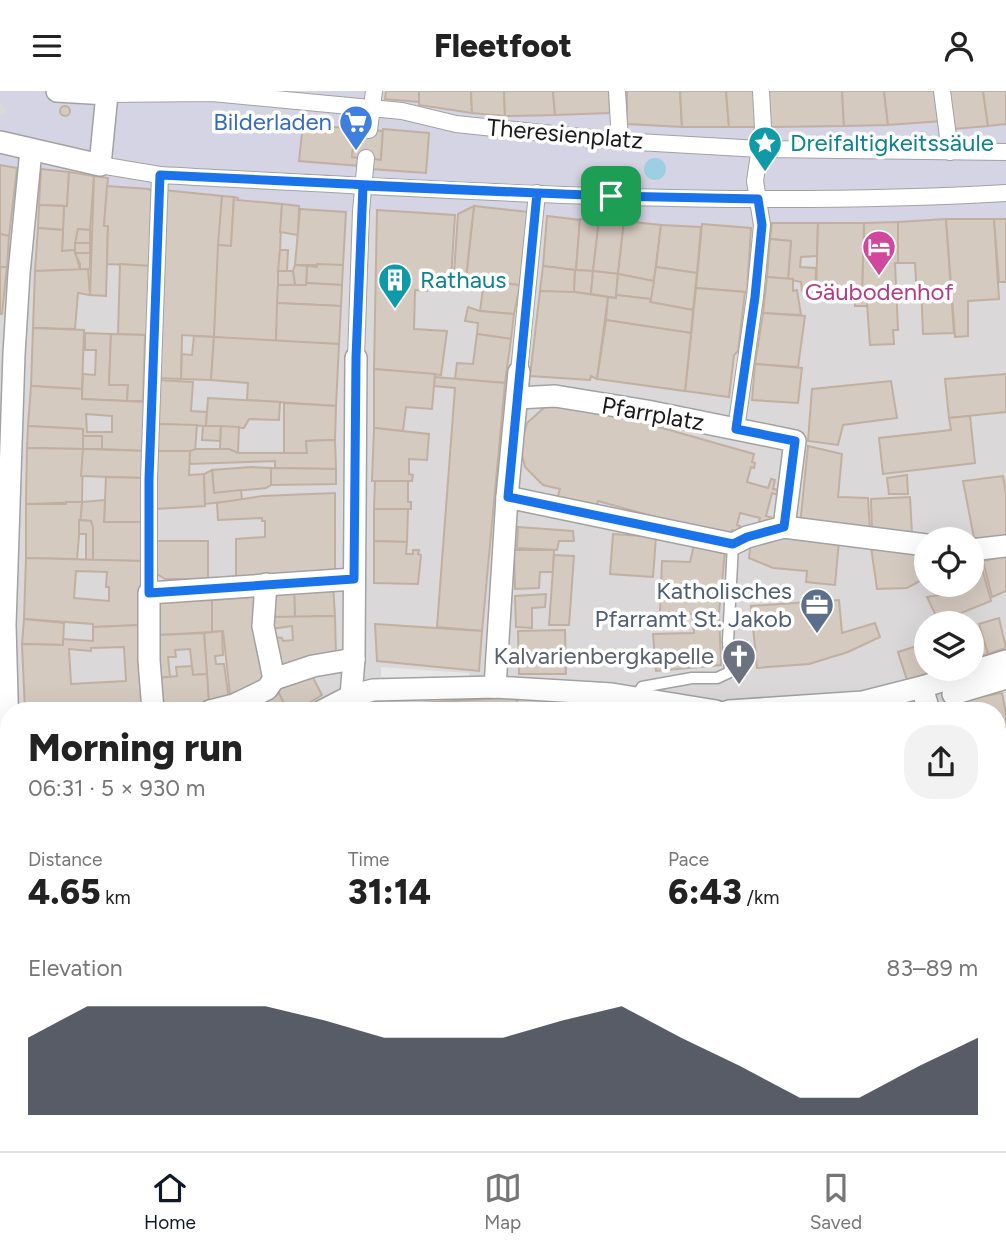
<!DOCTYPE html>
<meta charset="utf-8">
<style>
body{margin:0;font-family:Figtree,sans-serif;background:#f2f2f2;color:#222;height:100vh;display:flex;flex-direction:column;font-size:26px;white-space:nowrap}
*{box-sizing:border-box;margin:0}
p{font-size:23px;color:#767676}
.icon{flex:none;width:38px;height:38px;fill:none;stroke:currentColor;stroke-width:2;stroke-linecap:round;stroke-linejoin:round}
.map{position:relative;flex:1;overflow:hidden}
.side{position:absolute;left:0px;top:611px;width:1006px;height:450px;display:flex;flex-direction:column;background:#fff;border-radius:28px 28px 0 0;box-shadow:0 7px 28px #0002}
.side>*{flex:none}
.controls{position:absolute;left:914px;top:436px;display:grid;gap:14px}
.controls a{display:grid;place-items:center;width:70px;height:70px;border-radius:50%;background:#fff;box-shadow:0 7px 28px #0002;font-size:35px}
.pin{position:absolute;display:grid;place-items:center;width:60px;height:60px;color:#fff;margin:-30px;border-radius:14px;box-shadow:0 4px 10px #0006}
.round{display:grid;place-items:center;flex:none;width:74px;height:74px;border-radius:28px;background:#f2f2f2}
.head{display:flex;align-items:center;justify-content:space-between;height:119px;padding:0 28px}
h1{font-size:38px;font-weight:800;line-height:52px}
.figures{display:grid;grid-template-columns:repeat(3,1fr);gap:10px;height:119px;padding:7px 28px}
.figures div{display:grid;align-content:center}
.figures b{font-size:35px;font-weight:800}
.figures small{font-size:19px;font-weight:400}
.figures p{font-size:19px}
.chart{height:196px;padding:14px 28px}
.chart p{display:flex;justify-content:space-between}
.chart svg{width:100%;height:126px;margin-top:7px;fill:#111827;opacity:.7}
header{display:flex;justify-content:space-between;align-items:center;height:91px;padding:0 28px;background:#fff;font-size:32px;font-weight:800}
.tab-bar{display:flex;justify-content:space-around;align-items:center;height:98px;border-top:2px solid #e0e0e0;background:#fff;font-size:19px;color:#767676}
.tab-bar a{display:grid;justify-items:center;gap:4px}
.tab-bar .selected{color:#111827}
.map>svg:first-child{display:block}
</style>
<header><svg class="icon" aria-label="menu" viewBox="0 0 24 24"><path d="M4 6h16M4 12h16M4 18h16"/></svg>Fleetfoot<svg class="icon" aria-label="person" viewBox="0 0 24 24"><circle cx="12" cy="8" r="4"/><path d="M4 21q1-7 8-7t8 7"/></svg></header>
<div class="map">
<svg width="1006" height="1060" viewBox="0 0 1006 1060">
<rect width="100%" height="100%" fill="#eeeadf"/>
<g fill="#dad8d8" fill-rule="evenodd">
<path d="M0,0H1006V765H998V620H9V883L3,884L7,917L0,955ZM926,448H971V494H926ZM926,532H971V578H926Z"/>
<polygon points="0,1013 9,1018 9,1052 500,1052 502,1060 0,1060"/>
</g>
<g fill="#b6ffbe">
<rect x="998" y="765" width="8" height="108"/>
<polygon points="9,883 9,1018 0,1013 0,955 7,917 3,884"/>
</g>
<g fill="#e7e7e7">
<polygon points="381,576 469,582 469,592 381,586"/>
<polygon points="998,900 1006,900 1006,1060 555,1060 548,1052 998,1052"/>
</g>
<path fill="#d4d4e4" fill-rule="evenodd" d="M0,0H386V8L419,11V14L472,22L505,25L627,22L628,33L682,36L888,34L952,29L954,38L1006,33V128L772,132L751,137L702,133L701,136L535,125L527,121L474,115L455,124L377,119L346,121L300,118L299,115L238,109L234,106L107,95L108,87L0,74V25L5,23L6,17L0,12ZM303,33L429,42L426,82L371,78L372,68L361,67L359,75L300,70ZM650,68H659L666,74V82L660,88L652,89L645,83V75Z"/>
<circle fill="#9bcfe1" cx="655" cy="78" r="11"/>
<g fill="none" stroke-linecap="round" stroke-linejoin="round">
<g stroke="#9bcfe1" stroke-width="6">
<polyline points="998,859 1006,859"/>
<polyline points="0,990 9,985"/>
</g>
</g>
<g fill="#d5cabf" stroke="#c1b0a1" stroke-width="2" fill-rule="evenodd">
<polygon points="386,0 419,0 419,11 385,8"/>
<polygon points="419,0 471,0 472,22 419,14"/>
<polygon points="471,0 504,0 505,25 472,22"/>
<polygon points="504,0 553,0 555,24 505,25"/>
<polygon points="553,0 609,0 610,22 555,24"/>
<polygon points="627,0 680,0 682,36 627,33"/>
<polygon points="680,0 726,0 729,36 682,36"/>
<polygon points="726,0 758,0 759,36 729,36"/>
<polygon points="767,0 842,0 844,35 770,36"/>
<polygon points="842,0 884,0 888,34 844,35"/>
<polygon points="884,0 938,0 942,30 888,34"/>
<polygon points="949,0 983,0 988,35 953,38"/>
<polygon points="983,0 1006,0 1006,33 988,35"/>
<circle cx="65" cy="20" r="5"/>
<polygon points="303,33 355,38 352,66 361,67 360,75 299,70"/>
<polygon points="355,38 383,40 381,69 352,66"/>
<polygon points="383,38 429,42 426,82 371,78 372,68 381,69"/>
<polygon points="0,74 17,77 9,145 0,143"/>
<polygon points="41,78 69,81 67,115 39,114"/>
<polygon points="69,81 94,85 90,139 78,138 75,159 62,160 64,115 67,115"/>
<polygon points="94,85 108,87 104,135 108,135 106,205 90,204"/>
<polygon points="107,95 149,98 155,104 150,175 107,173 108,135 104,135"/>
<polygon points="163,99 222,105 214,246 182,244 181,288 159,287"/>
<polygon points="222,105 234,106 231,155 218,154"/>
<polygon points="234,106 238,107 237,109 282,113 276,251 214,246 218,154 231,155"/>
<polygon points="282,113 299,115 298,144 280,141"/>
<polygon points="39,114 64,115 63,139 38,137"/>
<polygon points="474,115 528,121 520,194 466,188"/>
<polygon points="474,115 470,149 466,188 454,182 458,123"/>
<polygon points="300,118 346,121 343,174 295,174"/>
<polygon points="377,119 455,124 451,188 428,187 427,200 415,199 414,238 447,240 441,284 374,278"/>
<polygon points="547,125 580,129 576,179 543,175"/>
<polygon points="580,128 599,129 593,180 576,179"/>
<polygon points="946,128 954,242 923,243 921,190 916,190 915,172 898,172 898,131"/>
<polygon points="946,128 994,128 999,208 968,210 968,245 955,246"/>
<polygon points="994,128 1006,128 1006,191 999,191"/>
<polygon points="599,129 624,130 618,183 593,180"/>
<polygon points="624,130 661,134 654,190 618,183"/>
<polygon points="898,131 898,172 895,172 898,239 893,239 894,253 870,254 866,199 862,200 864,132"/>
<polygon points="772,132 818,132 817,165 801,166 800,176 816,177 815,202 802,200 801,191 788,188 791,150 770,148"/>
<polygon points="818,132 864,132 862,200 866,199 867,215 855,215 855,204 816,204"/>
<polygon points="702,133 751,137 747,201 696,197"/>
<polygon points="661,134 701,136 697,182 656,176"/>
<polygon points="38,137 63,139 62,160 75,159 80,179 35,180"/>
<polygon points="78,138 90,139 90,152 75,152"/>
<polygon points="0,143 9,145 7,176 0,176"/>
<polygon points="770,148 791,150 788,188 767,186"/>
<rect x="75" y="152" width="15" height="10"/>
<polygon points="280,159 288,159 287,180 278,180"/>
<polygon points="75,162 90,162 90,178 80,179 80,173"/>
<polygon points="120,173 150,175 148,244 118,243"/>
<polygon points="317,173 343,174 342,194 306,192 307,175 317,176"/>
<polygon points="295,174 307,175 306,194 295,194 293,180"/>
<polygon points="543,175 575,179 574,202 540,200"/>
<polygon points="0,176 7,176 2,223 0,223"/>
<polygon points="656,176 697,182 693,219 650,211"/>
<polygon points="88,178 90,204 78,202 75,238 33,237 35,180"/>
<polygon points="575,179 593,180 591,203 574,201"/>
<polygon points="278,180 293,180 295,194 278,194"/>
<polygon points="593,180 618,183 616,207 591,203"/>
<polygon points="618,183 654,190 651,208 616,204"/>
<polygon points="767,186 793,188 793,200 797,199 801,224 763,222"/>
<polygon points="484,190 520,194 514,223 480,220"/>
<polygon points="306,192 342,194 341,215 277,212 278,194 306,194"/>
<polygon points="696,197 745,201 738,260 734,264 729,306 685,300"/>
<polygon points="540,200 574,201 608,206 597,288 591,285 590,289 530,285"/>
<polygon points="616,204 651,208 650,211 693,219 691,242 606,229 608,206 616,207"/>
<polygon points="277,212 341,215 339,253 276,251"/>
<polygon points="468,216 480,220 514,223 511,248 477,243 478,232 465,230"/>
<polygon points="763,222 805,225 798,276 755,273"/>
<polygon points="606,229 691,242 685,300 597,288"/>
<polygon points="33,237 84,239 82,298 31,295"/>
<polygon points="85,242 111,243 109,294 128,294 127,310 82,308 83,283 95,284 96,259 85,259"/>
<polygon points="111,243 145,244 143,310 127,310 128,294 109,294"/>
<polygon points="477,243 511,248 505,292 455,288 457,272 473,273"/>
<polygon points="194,245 214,246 211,289 181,288 182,263 192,264"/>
<polygon points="214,246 339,253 336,315 247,309 248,292 211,289"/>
<polygon points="755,273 802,277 798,312 752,309"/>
<polygon points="374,278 435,283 432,318 406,316 403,340 374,337"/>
<polygon points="1006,283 1006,321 949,327 945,288"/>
<polygon points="435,286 505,292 482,540 437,536 455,297 434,295"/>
<polygon points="158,289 193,291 191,320 207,321 206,335 158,333"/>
<polygon points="891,290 897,327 843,334 838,354 808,350 812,298"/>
<path d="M31,295L82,298V308L146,311L145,360L102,358V345H83V338L28,335ZM86,323L112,325V341H87Z"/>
<polygon points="208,307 280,311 279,329 249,328 244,337 206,335"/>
<polygon points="567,310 754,363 752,371 755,372 754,377 751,376 747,391 768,397 771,388 775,389 773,398 780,399 778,404 772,402 766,425 773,427 772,432 764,430 763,437 758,436 760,427 740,422 737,434 740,435 738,440 732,439 731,447 598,410 595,419 557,408 560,398 543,394 525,376 520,355 527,332 546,315"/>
<polygon points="284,312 336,315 335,349 306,350 307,362 284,362"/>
<polygon points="970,325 975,372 883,383 879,347 951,339 949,327"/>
<polygon points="158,333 197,334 195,360 156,360"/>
<polygon points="28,335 83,338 83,358 27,357"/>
<polygon points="203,335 221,335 220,350 202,349"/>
<polygon points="221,335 239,336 238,362 229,358 220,358"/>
<polygon points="374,337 429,343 427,369 409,368 409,383 413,384 412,390 372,390"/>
<rect x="83" y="345" width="19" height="13"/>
<polygon points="335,349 336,378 275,377 275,370 189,373 190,360 196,358 229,358 238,362 307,362 306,350"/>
<polygon points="808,355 842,363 838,406 868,407 870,440 800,434"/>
<polygon points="27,357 83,358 82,411 26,413"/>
<polygon points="83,358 145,360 144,387 81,385"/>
<polygon points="156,360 190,360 189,384 204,383 205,415 156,418"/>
<polygon points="251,376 271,377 271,394 266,397 214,402 212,379"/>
<polygon points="271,377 336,378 336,393 271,394"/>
<polygon points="212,379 214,402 241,399 242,409 205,413 204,383"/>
<polygon points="907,384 908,403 889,403 887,387"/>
<polygon points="1003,385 1006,403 1006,447 974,447 963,390"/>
<polygon points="106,386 144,387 142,431 104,431"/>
<polygon points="375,390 408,390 408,411 411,411 411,418 374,418"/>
<polygon points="335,402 335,483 236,487 236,448 265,446 265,430 262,430 262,427 218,429 217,412 262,405"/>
<polygon points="910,406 912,443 872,439 871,408"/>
<polygon points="105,409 104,431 142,431 142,470 93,469 93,437 91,430 79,429 82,411"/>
<polygon points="66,411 82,411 77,468 26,467 26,413 66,413"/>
<polygon points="374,418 408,418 407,451 374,450"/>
<polygon points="79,429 91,430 93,437 93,469 86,469 86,443 79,443"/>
<polygon points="518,436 573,440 574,450 559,450 557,459 517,457"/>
<polygon points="613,443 656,446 653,486 610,483"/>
<polygon points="776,444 839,450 835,494 806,491 807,480 773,477 749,467 751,449"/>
<polygon points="157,450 208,450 208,488 165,488 157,483"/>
<polygon points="374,450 407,451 406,463 413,463 413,459 419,459 418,463 421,464 418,493 374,492"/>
<polygon points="694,454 725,460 719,522 692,523 660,521 662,470 690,471"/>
<polygon points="871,456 919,460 922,489 907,497 877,498"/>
<polygon points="514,459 554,459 553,481 540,481 539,497 515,498"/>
<polygon points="554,464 574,465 569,534 549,534"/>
<polygon points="1006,465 1006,500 992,506 983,470"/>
<path d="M26,467L142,470L140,534L93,536V533L24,528ZM76,480L107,481L106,496H109V510L74,507Z"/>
<polygon points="971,470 980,470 991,510 939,531 927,506 946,503 944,494 971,494"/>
<polygon points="333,494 335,525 295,526 294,498"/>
<polygon points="294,498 295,526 270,526 278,499"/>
<polygon points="546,503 545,516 532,517 532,537 516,536 515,505"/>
<polygon points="255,506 254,538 264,592 230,603 223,540 212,541 212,509"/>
<polygon points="212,509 212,541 158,544 159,510"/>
<polygon points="839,509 842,542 875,532 880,546 848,561 809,573 757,577 751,515"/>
<polygon points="719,522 721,574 656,580 653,543 694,542 692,523"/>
<polygon points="335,525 336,564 281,577 273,546 282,547 283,550 293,549 292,535 271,538 270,526"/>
<polygon points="999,527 1006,557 988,563 979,533"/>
<polygon points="24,528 64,532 63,554 22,553"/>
<polygon points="375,533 482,540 479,580 377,570"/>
<path d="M140,534L144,620H25L22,553L63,554V548L93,550V536ZM124,556L126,590L71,593L69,558L91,560V557Z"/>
<polygon points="565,539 566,583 519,583 518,540"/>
<polygon points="222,540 223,564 215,565 216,573 224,573 229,609 209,614 204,542"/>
<polygon points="981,540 988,563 971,568 971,543"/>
<polygon points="204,542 207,583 193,584 190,558 175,559 176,566 168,566 170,586 157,587 158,544"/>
<polygon points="926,552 926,578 942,578 907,589 898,561"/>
<polygon points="192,575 193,584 207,583 209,614 161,620 157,587 177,585 176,576"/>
<polygon points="310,581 322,604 296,620 288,620 277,599"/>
<polygon points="277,599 288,620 240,620"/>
<polygon points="1002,602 1006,623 1006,645 998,646 998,620 957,620 955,610"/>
<polygon points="517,606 518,620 375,620 405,613"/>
<polygon points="1006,707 1006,743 998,743 998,708"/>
<polygon points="9,741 9,762 0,765 0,743"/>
<polygon points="9,762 9,846 0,849 0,765"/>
<polygon points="998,879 1006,879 1006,898 998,899"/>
<polygon points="109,1052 157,1052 152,1053 155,1060 112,1060"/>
<polygon points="275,1052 328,1052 330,1053 326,1060 270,1060"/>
</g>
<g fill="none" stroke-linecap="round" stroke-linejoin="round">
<g stroke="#a2a2a2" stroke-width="13">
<g id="service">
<polyline points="637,606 642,596 692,587 717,587 730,581 728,550 733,453"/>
<polyline points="0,897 2,909 0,930"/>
</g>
</g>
<g stroke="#a2a2a2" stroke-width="18">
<g id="pedestrian">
<polyline points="617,0 620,50"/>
<polyline points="942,0 950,61"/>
<polyline points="107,3 212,2 402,20 456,33 620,50 760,58 1006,61"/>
<polyline points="369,39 374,0"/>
<path d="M100,74L160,84C441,99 724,118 1006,102"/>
<polyline points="356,267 361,120 366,67"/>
<polyline points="519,281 537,102"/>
<polyline points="736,338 755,206 762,134 755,90 763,36 761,0"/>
<polyline points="149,502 149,388 160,84"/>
</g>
</g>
<g stroke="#a2a2a2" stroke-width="24">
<g id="minor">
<polyline points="0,51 100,74 107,3 57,0"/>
<polyline points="507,406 733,453 747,446 784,436 795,350 647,320 555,305 517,307"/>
<polyline points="784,436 926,454"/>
<polyline points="971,459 1006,455"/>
<polyline points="266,493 263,535 274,588"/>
<polyline points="495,596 507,406 519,281"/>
<polyline points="922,596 929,620"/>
<polyline points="953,603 1006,587"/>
<polyline points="351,605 354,568 356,267"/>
<polyline points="153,620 149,569 149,502 354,488"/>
<polyline points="210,620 234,614 267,598 274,588 313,575 354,568"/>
<polyline points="322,620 351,605 373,599 495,596 612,603 716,620"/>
<polyline points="729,620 863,611 922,596 1006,570"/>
<polyline points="9,677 5,534 14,263 19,182 31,59"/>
<polyline points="998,700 1006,700"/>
<polyline points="0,725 9,724"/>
<polyline points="998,1020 1006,1022"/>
<polyline points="380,1052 392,1060"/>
<polyline points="245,1060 250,1052"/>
<polyline points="583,1060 585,1052"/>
<polyline points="919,1060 923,1052"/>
</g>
</g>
<g stroke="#a2a2a2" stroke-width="27">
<g id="tertiary">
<polyline points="0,1028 9,1031"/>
<polyline points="354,1060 356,1052"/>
</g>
</g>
<use href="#service" stroke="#fff" stroke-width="10"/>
<use href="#pedestrian" stroke="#fff" stroke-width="16"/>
<use href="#minor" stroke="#fff" stroke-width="21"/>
<use href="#tertiary" stroke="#fff" stroke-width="24"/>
</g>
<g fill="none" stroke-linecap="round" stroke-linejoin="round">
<g stroke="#fff" stroke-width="14">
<polyline id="route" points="611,105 363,95 356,267 354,488 149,502 149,388 160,84 537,102 508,406 733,453 747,446 784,436 795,350 736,338 755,206 762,134 758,108 611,105"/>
</g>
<use href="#route" stroke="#1a73e8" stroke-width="9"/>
</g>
<defs>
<g id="supermarket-pin" transform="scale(1.75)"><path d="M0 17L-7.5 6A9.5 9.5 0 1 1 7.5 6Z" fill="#3f7fe0" stroke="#fff"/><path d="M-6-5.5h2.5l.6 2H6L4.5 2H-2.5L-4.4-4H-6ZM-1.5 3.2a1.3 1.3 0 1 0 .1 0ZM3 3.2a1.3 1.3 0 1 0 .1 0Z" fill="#fff"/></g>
<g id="sight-pin" transform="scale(1.75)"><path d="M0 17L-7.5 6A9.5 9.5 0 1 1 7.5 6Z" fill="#0f9aa8" stroke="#fff"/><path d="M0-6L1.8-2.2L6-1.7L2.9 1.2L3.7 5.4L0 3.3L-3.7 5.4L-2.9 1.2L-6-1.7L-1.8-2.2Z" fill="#fff"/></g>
<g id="hotel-pin" transform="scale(1.75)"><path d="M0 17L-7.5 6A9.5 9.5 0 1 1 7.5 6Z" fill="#d1479c" stroke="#fff"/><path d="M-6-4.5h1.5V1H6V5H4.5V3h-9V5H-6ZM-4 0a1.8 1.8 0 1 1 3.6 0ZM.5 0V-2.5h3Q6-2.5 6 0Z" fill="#fff"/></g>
<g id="building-pin" transform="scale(1.75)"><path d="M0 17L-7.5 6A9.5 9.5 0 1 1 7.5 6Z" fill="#0f9aa8" stroke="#fff"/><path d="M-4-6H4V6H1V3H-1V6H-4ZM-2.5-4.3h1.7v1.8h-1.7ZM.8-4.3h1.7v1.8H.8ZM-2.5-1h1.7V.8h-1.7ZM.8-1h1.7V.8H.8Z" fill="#fff"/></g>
<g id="office-pin" transform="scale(1.75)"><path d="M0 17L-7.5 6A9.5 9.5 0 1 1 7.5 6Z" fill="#5c6f8a" stroke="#fff"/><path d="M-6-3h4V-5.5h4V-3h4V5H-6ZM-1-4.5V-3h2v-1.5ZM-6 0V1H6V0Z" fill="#fff"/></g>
<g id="church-pin" transform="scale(1.75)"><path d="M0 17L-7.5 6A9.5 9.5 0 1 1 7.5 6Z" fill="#6b7280" stroke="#fff"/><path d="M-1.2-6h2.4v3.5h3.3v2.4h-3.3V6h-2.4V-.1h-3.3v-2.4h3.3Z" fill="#fff"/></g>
</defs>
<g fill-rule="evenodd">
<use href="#supermarket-pin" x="356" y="31"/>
<use href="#sight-pin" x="765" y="52"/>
<use href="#hotel-pin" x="879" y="156"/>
<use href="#building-pin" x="395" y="189"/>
<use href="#office-pin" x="817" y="514"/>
<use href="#church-pin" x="739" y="565"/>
</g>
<g text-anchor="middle" stroke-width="7" stroke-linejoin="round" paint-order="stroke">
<g font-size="24" fill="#366cbe" stroke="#fff" text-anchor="end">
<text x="332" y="39">Bilderladen</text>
</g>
<g font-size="24" fill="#1b1b1b" stroke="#fff">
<text transform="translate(565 43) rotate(5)" y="8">Theresienplatz</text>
<text transform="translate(653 323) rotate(10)" y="8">Pfarrplatz</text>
</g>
<g font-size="24" fill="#0d838f" stroke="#fff" text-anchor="start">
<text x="790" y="60">Dreifaltigkeitssäule</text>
<text x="420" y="197">Rathaus</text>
</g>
<g font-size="24" fill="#b23c85" stroke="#fff">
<text x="879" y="209">Gäubodenhof</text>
</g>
<g font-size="24" fill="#4e5e75" stroke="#fff" text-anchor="end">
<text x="792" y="508">Katholisches<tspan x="792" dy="28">Pfarramt St. Jakob</tspan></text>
</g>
<g font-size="24" fill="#5b616d" stroke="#fff" text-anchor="end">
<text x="714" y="573">Kalvarienbergkapelle</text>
</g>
</g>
</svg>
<div class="controls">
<a><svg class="icon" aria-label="locate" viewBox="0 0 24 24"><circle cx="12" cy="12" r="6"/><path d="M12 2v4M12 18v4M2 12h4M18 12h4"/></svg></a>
<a><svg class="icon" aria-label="layers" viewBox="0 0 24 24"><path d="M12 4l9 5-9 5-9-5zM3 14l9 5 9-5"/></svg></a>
</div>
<div class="pin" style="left:611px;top:105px;background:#1e9e55"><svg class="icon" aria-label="arrive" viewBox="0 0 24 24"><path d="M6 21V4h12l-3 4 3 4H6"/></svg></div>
<section class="side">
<div class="head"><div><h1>Morning run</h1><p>06:31 · 5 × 930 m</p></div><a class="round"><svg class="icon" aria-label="share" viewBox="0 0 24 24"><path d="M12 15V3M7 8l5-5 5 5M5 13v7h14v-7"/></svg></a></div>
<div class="figures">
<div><p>Distance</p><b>4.65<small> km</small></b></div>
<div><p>Time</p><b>31:14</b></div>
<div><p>Pace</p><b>6:43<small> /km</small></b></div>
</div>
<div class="chart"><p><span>Elevation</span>83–89 m</p>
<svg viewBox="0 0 160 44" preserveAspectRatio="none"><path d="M0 44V17L10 6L20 6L30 6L40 6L50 11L60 17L70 17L80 17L90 11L100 6L110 17L120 27L130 38L140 38L150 27L160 17V44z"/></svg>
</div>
</section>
</div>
<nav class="tab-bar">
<a class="selected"><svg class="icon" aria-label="home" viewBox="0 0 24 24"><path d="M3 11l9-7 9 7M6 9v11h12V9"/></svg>Home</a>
<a><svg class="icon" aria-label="map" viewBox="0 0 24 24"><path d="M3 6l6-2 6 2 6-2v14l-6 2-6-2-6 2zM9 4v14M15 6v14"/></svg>Map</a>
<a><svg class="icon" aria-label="saved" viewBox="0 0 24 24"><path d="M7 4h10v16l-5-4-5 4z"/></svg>Saved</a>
</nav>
